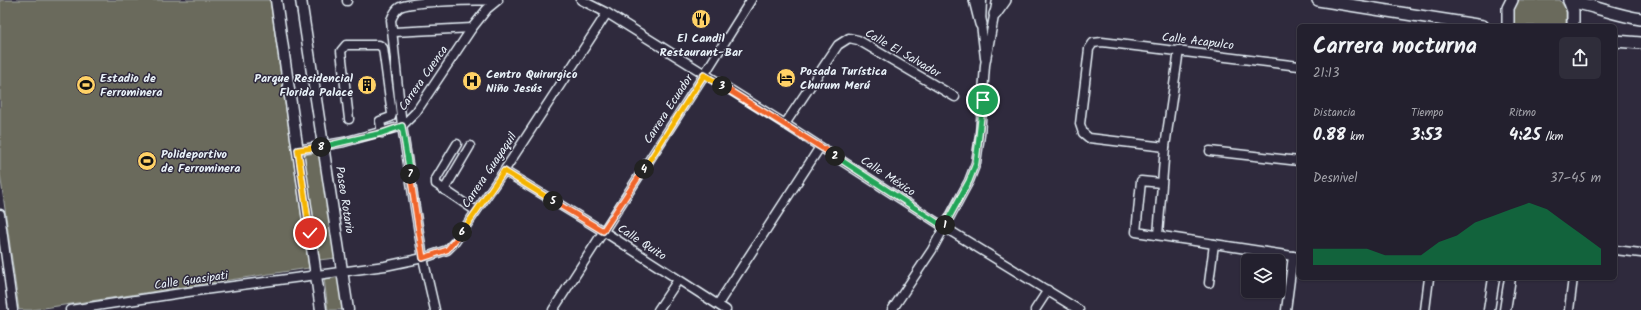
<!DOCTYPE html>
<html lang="es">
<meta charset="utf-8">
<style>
body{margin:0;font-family:Kalam,sans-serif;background:#2f2d3a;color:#f1f3f6;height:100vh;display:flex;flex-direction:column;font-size:15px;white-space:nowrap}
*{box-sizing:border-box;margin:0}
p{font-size:13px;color:#a3a3aa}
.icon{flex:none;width:22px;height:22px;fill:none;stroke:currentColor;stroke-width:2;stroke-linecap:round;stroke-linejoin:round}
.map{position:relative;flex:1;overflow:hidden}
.panel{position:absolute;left:1297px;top:24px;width:320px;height:256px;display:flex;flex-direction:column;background:#23202e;border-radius:6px;box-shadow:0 1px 3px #0004,0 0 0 1px #403e4a}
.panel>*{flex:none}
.buttons{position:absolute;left:1241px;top:254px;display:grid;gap:8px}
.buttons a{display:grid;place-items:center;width:44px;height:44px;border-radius:6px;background:#23202e;box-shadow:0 1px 3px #0004,0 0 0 1px #403e4a;font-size:20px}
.pin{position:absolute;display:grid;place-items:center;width:34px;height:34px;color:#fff;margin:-17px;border:2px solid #fff;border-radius:50%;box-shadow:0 1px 4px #0007}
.km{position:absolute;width:20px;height:20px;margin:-10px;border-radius:50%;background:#222;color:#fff;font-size:11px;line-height:20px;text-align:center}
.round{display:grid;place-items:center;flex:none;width:42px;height:42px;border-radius:6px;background:#2f2d3a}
.overview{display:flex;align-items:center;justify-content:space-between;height:68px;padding:0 16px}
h1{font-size:22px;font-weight:600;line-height:30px}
.stats{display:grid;grid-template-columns:repeat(3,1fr);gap:6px;height:68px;padding:4px 16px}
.stats div{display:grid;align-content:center}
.stats b{font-size:17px;font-weight:600}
.stats small{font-size:11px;font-weight:400}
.stats p{font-size:11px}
.chart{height:112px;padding:8px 16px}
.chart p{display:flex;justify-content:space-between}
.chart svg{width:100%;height:72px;margin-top:4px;fill:#0b8043;opacity:.7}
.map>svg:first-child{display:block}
</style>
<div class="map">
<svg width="1641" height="310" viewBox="0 0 1641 310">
<rect width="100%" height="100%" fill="#2f2a3d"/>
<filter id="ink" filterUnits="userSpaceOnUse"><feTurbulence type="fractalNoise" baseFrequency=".025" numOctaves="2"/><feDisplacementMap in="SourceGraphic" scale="8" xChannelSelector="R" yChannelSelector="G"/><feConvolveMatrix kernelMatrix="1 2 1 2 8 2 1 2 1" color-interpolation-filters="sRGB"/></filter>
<g filter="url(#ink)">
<g fill="#6a6b5c" stroke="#a9aeaa">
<polygon points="0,0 270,0 309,268 31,310 19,310 0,173"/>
<polygon points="1519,0 1560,0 1566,10 1566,26 1513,26 1512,13"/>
<polygon points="321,152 336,258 319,260 304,155"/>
<polygon points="338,275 342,310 328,310 324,278"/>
</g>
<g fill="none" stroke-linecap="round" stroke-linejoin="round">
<g stroke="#e8f1f8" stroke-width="11">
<g id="minor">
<polyline points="581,0 607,13 785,124 944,227 1079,310"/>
<polyline points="982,0 981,24 985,58"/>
<polyline points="347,1 347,0"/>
<polyline points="394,32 472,28"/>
<polyline points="349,119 341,51 346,45 379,45 383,48 392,114 391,117 380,121 382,133"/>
<polyline points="785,124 838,45 849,38 858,40 955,97"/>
<polyline points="457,144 436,179 436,184 476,211"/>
<polyline points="1165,147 1089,138 1083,133 1080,124 1089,49 1093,43 1102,42 1299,66"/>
<polyline points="298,150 344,142 402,126 416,112 472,28 487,9 498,0"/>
<polyline points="1210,151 1299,161"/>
<polyline points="504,171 603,231 726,310"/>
<polyline points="1161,183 1141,181 1136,232 1299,257"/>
<polyline points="444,190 470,146"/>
<polyline points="0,214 13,310"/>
<polyline points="1158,235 1165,147 1179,50"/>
<polyline points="1615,250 1641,253"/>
<polyline points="1209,283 1214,244"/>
<polyline points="718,304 820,147"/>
<polyline points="70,310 188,292 385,266 423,258 447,250 455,242 504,171 607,13"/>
<path d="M435,310L423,258L402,126L391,20C393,15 395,10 400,7C415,0 477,1 497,0"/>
<polyline points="553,310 704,75 751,0"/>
<polyline points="658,310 678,280"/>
<polyline points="892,310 932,250 969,181 976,163 980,135 985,65 997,0"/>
<polyline points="1035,310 1048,290"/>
<polyline points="1286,310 1293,256"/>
<polyline points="1425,310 1429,278"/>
<polyline points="1569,310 1573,278"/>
</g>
</g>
<g stroke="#e8f1f8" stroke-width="13">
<g id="tertiary">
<polyline points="276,0 321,310"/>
<polyline points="301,0 348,310"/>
<polyline points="1489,310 1494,278"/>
<polyline points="1505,310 1510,278"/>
</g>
</g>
<g stroke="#e8f1f8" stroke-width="14">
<g id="secondary">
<polyline points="975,0 981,24"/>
<polyline points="1318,0 1483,26"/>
<polyline points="1569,0 1573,11 1573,26"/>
<path d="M1569,1C1594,6 1616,15 1641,19"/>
<polyline points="995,14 1005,0"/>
<polyline points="1508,26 1508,8 1512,0"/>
<polyline points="1615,41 1641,43"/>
</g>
</g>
<use href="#minor" stroke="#2f2a3d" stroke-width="8"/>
<use href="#tertiary" stroke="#2f2a3d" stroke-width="10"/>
<use href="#secondary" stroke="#2f2a3d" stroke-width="11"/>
</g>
</g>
<g fill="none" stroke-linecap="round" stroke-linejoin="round" filter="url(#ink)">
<g stroke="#fff" stroke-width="8">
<polyline id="split-1" points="945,225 969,181 976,163 983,100"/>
</g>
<g stroke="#fff" stroke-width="8">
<polyline id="split-2" points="835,156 944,227 945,225"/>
</g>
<g stroke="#fff" stroke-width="8">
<polyline id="split-3" points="722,86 835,156"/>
</g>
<g stroke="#fff" stroke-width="8">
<polyline id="split-4" points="644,169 704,75 722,86"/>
</g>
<g stroke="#fff" stroke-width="8">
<polyline id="split-5" points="553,201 603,231 644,169"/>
</g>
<g stroke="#fff" stroke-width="8">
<polyline id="split-6" points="462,232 504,171 553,201"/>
</g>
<g stroke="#fff" stroke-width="8">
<polyline id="split-7" points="410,174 423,258 447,250 462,232"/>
</g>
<g stroke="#fff" stroke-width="8">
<polyline id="split-8" points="321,147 382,133 402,126 410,174"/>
</g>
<g stroke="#fff" stroke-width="8">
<polyline id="split-9" points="310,233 298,150 321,147"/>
</g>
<use href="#split-1" stroke="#22a559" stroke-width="5"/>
<use href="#split-2" stroke="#22a559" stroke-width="5"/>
<use href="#split-3" stroke="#f0652b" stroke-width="5"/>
<use href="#split-4" stroke="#f5b400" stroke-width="5"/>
<use href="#split-5" stroke="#f0652b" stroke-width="5"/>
<use href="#split-6" stroke="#f5b400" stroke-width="5"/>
<use href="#split-7" stroke="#f0652b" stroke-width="5"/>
<use href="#split-8" stroke="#22a559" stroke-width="5"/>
<use href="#split-9" stroke="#f5b400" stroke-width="5"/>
</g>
<defs>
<g id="restaurant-disc" transform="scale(1)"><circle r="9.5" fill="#ffd166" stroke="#2f2a3d"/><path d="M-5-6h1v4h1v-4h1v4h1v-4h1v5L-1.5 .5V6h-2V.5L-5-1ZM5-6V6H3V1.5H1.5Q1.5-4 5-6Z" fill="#111"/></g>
<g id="hotel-disc" transform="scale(1)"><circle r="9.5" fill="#ffd166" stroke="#2f2a3d"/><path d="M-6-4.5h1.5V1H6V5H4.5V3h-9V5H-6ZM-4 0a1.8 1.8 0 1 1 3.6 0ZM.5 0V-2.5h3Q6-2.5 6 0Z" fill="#111"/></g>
<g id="hospital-disc" transform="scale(1)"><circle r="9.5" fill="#ffd166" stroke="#2f2a3d"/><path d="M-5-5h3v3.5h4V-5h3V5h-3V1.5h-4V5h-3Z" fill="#111"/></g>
<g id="stadium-disc" transform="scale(1)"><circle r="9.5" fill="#ffd166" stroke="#2f2a3d"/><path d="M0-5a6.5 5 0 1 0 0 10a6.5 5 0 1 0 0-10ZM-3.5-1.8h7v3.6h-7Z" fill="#111"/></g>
<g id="building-disc" transform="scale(1)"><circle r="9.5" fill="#ffd166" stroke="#2f2a3d"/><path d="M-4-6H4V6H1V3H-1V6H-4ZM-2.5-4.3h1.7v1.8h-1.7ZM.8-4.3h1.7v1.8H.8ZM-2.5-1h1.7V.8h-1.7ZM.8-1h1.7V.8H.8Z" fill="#111"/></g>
</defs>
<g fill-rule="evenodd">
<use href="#restaurant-disc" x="701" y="19"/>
<use href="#hotel-disc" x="786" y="78"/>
<use href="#hospital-disc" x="472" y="81"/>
<use href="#stadium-disc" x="86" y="85"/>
<use href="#building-disc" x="367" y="85"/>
<use href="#stadium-disc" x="147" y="161"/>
</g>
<g text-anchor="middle" stroke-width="3" stroke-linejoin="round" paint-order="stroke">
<g font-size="12" font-weight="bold" fill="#e8f1f8" stroke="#2f2a3d" text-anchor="start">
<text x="701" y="42" text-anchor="middle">El Candil<tspan x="701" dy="14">Restaurant-Bar</tspan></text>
<text x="800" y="75">Posada Turística<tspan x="800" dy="14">Churum Merú</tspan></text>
<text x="486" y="78">Centro Quirurgico<tspan x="486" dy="14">Niño Jesús</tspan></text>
<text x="100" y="82">Estadio de<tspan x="100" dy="14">Ferrominera</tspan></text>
<text x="353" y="82" text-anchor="end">Parque Residencial<tspan x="353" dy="14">Florida Palace</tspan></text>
<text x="161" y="158">Polideportivo<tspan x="161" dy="14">de Ferrominera</tspan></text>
</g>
<g font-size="12" fill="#e8f1f8" stroke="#2f2a3d">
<text transform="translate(1198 41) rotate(7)" y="4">Calle Acapulco</text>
<text transform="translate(903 53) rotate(30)" y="4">Calle El Salvador</text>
<text transform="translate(423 78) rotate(-55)" y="4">Carrera Cuenca</text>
<text transform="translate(668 109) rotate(-57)" y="4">Carrera Ecuador</text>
<text transform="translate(489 170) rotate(-56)" y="4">Carrera Guayaquil</text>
<text transform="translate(888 176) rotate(33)" y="4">Calle México</text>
<text transform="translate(345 200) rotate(81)" y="4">Paseo Rotario</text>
<text transform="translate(642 242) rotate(33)" y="4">Calle Quito</text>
<text transform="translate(191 280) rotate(-8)" y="4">Calle Guasipati</text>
</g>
</g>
</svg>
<div class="buttons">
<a><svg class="icon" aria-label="layers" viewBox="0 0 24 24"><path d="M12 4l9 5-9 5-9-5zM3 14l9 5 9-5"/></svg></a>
</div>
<div class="pin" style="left:983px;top:100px;background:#1e9e55"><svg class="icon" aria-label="arrive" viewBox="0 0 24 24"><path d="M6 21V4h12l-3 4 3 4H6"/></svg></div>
<div class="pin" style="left:310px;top:233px;background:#d93025"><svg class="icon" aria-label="check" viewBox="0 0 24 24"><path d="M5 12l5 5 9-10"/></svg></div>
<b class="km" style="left:945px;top:225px">1</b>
<b class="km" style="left:835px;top:156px">2</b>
<b class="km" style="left:722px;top:86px">3</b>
<b class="km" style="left:644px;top:169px">4</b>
<b class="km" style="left:553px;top:201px">5</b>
<b class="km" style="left:462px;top:232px">6</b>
<b class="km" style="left:410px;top:174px">7</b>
<b class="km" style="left:321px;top:147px">8</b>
<section class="panel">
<div class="overview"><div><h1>Carrera nocturna</h1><p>21:13</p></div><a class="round"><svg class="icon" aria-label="share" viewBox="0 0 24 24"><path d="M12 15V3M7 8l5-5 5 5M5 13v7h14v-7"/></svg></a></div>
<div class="stats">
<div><p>Distancia</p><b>0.88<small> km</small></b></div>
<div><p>Tiempo</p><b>3:53</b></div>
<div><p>Ritmo</p><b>4:25<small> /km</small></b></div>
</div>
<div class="chart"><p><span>Desnivel</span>37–45 m</p>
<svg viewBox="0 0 160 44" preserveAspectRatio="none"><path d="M0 44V34L10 34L20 34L30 34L40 38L50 38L60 38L70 30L80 26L90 18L100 14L110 10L120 6L130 10L140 18L150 26L160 34V44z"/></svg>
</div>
</section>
</div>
